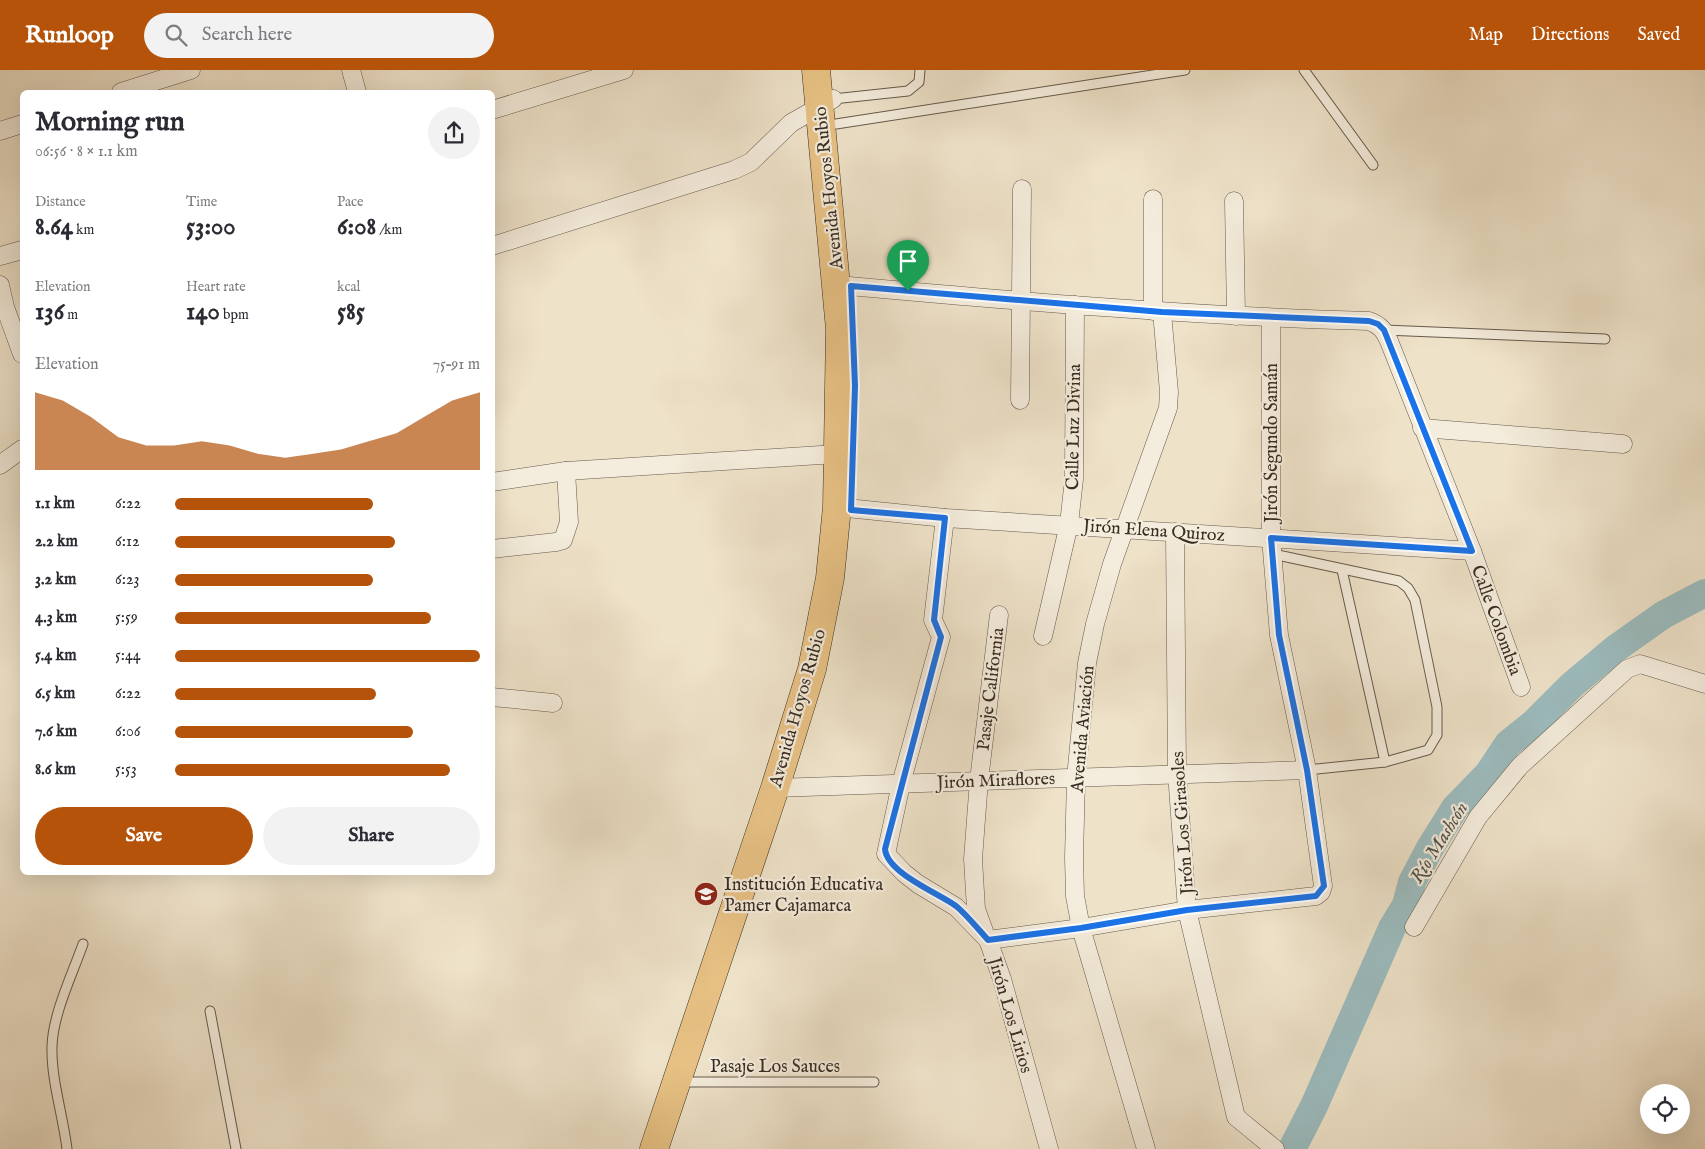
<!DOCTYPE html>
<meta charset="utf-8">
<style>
body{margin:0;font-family:"IM FELL English",serif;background:#f2f2f3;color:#2b2b33;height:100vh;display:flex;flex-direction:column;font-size:19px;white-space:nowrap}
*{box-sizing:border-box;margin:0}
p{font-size:16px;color:#7c7c81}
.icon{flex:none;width:28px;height:28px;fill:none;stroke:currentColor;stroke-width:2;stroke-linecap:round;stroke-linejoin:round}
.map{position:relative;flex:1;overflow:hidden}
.panel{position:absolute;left:20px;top:20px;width:475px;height:785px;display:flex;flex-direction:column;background:#fff;border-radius:8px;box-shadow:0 5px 20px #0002}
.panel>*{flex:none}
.fabs{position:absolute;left:1640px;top:1014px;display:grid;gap:10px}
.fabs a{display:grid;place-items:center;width:50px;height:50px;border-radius:50%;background:#fff;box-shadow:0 5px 20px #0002;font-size:25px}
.pin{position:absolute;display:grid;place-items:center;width:42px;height:42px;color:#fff;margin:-51px -21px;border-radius:50% 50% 50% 0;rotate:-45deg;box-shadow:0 0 5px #0007}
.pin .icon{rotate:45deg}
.round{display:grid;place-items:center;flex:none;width:52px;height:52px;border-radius:26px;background:#f2f2f3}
.overview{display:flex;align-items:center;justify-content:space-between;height:85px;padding:0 15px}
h1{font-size:28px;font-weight:800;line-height:38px}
.stats{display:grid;grid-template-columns:repeat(3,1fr);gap:8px;height:85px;padding:5px 15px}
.stats div{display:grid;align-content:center}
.stats b{font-size:25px;font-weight:800}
.stats small{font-size:14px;font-weight:400}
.stats p{font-size:14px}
.chart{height:140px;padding:10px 15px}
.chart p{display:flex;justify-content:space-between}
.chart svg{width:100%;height:90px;margin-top:5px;fill:#b45309;opacity:.7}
.action{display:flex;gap:10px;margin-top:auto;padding:10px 15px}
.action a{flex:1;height:58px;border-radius:30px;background:#b45309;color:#fff;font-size:20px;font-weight:800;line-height:58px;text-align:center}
.action a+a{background:#f2f2f3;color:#2b2b33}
ul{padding:0 15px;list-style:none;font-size:16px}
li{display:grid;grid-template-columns:80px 60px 1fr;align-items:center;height:38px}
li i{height:12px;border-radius:6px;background:#b45309}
header{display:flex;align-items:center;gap:30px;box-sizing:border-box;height:70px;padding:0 25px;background:#b45309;color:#fff}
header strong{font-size:24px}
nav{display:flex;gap:28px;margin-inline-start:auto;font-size:18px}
.search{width:350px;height:45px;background:#f2f2f3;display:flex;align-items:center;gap:12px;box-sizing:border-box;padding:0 18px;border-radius:28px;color:#7c7c81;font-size:19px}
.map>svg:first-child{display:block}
</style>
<header>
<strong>Runloop</strong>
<div class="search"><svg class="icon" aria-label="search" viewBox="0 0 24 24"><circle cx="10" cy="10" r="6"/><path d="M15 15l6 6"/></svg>Search here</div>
<nav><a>Map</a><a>Directions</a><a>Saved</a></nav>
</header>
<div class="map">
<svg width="1705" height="1079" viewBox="0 0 1705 1079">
<rect width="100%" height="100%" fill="#eee2c9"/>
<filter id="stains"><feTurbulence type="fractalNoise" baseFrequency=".004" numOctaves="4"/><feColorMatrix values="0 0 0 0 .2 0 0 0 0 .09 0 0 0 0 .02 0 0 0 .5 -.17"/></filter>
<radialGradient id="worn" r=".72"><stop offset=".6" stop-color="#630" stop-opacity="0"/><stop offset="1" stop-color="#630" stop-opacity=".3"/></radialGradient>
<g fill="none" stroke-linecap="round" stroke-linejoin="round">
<polyline stroke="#9cbcbf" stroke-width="28" points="1292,1079 1314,1036 1392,858 1406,835 1412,812 1430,778 1455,738 1488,704 1508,674 1534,653 1572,615 1615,579 1663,545 1705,523"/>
<g stroke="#665a4c" stroke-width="11">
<g id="lane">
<polyline points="1304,0 1373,95"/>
<polyline points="833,29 908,21 919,12 920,0"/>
<polyline points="836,54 1185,0"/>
<polyline points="1384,260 1605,269"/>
<polyline points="1273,484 1399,511 1408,518 1415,530 1437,637 1437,665 1428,680 1385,692 1307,700"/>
<polyline points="1342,500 1385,692"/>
<polyline points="210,941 236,1079"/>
<polyline points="679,1012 874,1012"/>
<path d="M67,1079C63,1045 51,1010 52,976C53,944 72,905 83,874"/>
</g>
</g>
<g stroke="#665a4c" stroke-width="19">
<g id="street">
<polyline points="351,0 357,22"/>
<polyline points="121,22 191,0"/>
<polyline points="492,40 624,0"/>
<polyline points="0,61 22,54"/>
<polyline points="1153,129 1153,241"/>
<polyline points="1234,131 1236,246"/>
<polyline points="492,176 734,100 751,92 791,53 833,29"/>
<polyline points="0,186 22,180"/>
<polyline points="0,215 5,237 22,284"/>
<path d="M838,215C1014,231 1192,246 1369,251C1380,255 1384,260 1389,271L1472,481L1521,617"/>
<polyline points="1020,330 1022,119"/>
<polyline points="1422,358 1623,374"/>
<polyline points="0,395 22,379"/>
<polyline points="492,412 566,401 837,384"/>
<polyline points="837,437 945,448 1472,481"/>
<polyline points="945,448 933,550 941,567 901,714 886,784 904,803 918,814 956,837 988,870 1002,909 1049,1079"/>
<polyline points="1175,462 1177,703 1187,840 1236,1047 1275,1079"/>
<polyline points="492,479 556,472 563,470 569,452 566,401"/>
<polyline points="1043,566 1069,454 1074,409 1075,235"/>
<polyline points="492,627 553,633"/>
<polyline points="775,718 1307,700"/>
<polyline points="1414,857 1478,747 1520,696 1627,599 1640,594 1705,614"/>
<polyline points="984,861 976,839 973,789 979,710 999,545"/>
<polyline points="988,870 1081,858 1187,840 1316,826 1321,822 1323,816 1307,700 1279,565 1271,468 1271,249"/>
<polyline points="1146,1079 1081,858 1075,826 1074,788 1076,708 1087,593 1095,554 1112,494 1168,338 1169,322 1162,242"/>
</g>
</g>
<g stroke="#382d23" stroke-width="29">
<polyline id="primary" points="654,1079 775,718 812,599 830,508 837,437 840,259 816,0"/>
</g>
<use href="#lane" stroke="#f4ecdc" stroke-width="9"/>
<use href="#street" stroke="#f4ecdc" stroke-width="18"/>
<use href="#primary" stroke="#e7c184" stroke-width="28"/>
</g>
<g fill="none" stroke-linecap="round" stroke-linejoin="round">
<g stroke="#fff" stroke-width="10">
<path id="route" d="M851,216L1162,242L1369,251L1378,254L1384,260L1472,481L1271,468L1279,565L1307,700L1324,816L1316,826L1187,840L1081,858L988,870C978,859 967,845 956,836C938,823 887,803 885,779L941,567L934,550L945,448L851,440L855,316Z"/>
</g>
<use href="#route" stroke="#1a73e8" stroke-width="6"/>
</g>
<defs>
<g id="school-disc" transform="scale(1.25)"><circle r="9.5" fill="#8f2418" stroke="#f4ecdc"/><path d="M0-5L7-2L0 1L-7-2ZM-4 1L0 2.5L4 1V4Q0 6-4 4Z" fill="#fff"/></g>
</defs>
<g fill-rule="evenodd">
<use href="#school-disc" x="706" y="824"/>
</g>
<g text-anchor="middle" stroke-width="4.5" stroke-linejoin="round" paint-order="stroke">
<g font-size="18" fill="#382d23" stroke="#f4ecdc">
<text transform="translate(828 118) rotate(-96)" y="6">Avenida Hoyos Rubio</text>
<text transform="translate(1073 357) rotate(-89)" y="6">Calle Luz Divina</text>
<text transform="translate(1271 373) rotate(-90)" y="6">Jirón Segundo Samán</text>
<text transform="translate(1154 460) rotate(4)" y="6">Jirón Elena Quiroz</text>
<text transform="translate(1497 550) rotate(70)" y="6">Calle Colombia</text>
<text transform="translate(990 619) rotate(-83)" y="6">Pasaje California</text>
<text transform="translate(797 638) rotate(-74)" y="6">Avenida Hoyos Rubio</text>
<text transform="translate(1082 659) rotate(-85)" y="6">Avenida Aviación</text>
<text transform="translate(996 710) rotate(-2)" y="6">Jirón Miraflores</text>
<text transform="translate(1182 753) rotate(-94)" y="6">Jirón Los Girasoles</text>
<text transform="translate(1011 945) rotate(74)" y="6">Jirón Los Lirios</text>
<text x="775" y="1002">Pasaje Los Sauces</text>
</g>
<g font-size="18" fill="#382d23" stroke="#f4ecdc" text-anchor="start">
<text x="724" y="820">Institución Educativa<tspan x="724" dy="21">Pamer Cajamarca</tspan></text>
</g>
<g font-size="19" font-style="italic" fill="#51514a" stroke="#f4ecdc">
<text transform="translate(1438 772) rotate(-58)" y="7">Río Mashcón</text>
</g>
</g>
<rect width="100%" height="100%" filter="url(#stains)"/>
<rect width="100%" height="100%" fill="url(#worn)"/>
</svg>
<div class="fabs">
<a><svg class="icon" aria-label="locate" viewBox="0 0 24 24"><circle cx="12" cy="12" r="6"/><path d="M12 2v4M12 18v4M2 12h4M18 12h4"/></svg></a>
</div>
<div class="pin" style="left:908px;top:221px;background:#1e9e55"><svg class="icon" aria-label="arrive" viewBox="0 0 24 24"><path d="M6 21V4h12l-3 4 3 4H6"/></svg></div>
<section class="panel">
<div class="overview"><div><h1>Morning run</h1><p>06:56 · 8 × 1.1 km</p></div><a class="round"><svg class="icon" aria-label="share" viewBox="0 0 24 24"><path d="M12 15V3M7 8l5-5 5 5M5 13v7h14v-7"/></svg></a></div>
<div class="stats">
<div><p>Distance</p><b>8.64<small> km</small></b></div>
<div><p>Time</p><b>53:00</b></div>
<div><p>Pace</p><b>6:08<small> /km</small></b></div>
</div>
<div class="stats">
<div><p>Elevation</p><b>136<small> m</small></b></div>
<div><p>Heart rate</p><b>140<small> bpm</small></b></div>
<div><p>kcal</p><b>585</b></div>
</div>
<div class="chart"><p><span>Elevation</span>75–91 m</p>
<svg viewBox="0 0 160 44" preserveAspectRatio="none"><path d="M0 44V6L10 10L20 18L30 28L40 32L50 32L60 30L70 32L80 36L90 38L100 36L110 34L120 30L130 26L140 18L150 10L160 6V44z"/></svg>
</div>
<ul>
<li><b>1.1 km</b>6:22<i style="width:65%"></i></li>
<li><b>2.2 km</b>6:12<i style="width:72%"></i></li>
<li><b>3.2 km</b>6:23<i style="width:65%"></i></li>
<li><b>4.3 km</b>5:59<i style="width:84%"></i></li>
<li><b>5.4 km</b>5:44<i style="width:100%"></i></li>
<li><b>6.5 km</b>6:22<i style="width:66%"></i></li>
<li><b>7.6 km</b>6:06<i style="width:78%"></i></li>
<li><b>8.6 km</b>5:53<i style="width:90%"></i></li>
</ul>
<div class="action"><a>Save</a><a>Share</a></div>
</section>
</div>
